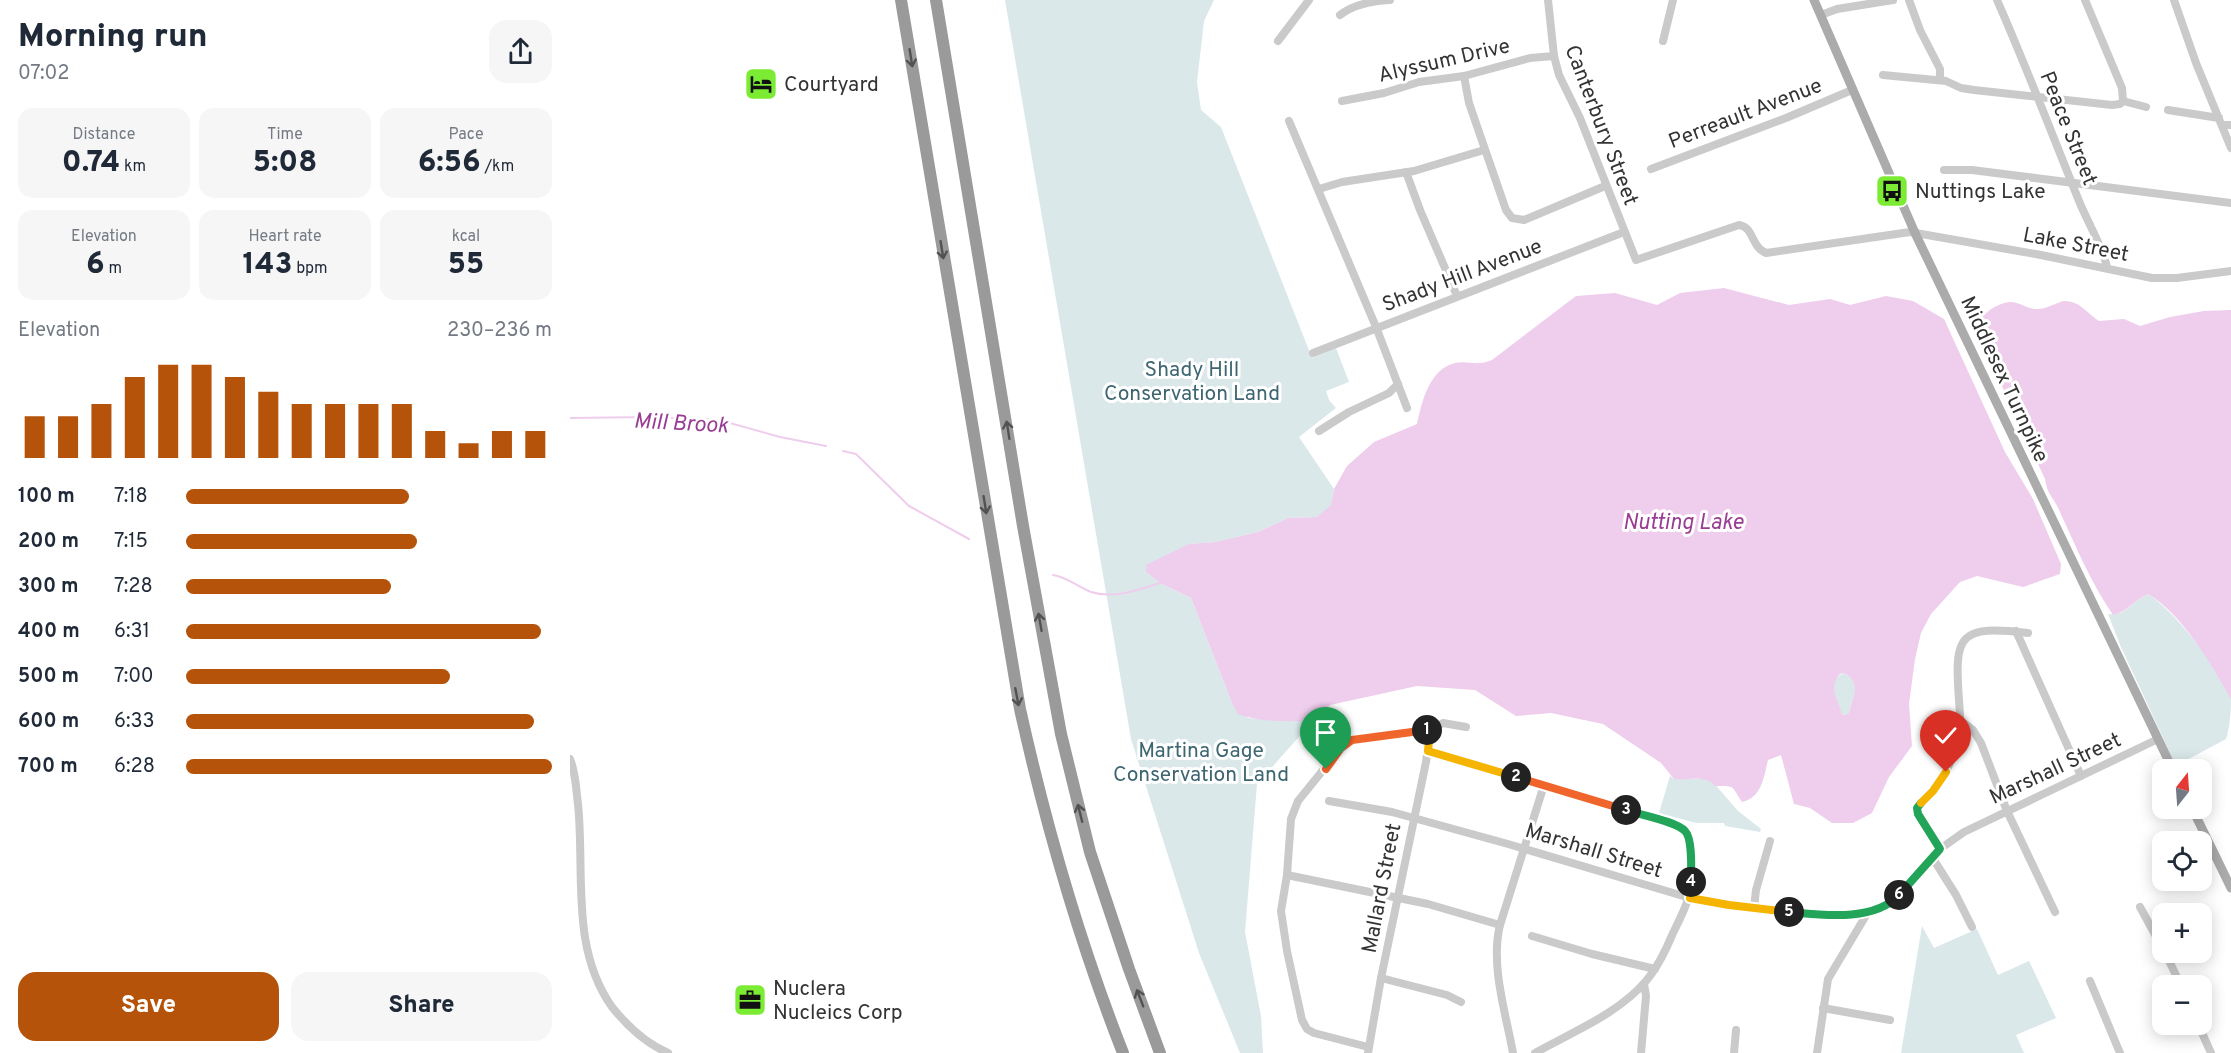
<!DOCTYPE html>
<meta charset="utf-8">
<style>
body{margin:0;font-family:Overpass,sans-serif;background:#f6f6f7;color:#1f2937;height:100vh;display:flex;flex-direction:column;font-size:22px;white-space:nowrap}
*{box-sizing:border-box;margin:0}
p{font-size:20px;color:#747a83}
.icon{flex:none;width:33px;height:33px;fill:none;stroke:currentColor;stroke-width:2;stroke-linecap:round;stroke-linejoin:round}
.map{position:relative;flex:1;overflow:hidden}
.details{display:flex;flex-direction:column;background:#fff;width:570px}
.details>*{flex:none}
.needle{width:39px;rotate:17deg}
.fabs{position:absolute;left:1582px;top:759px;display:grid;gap:12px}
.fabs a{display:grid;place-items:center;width:60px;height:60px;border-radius:12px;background:#fff;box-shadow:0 3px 15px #0003;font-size:30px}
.pin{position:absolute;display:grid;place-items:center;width:51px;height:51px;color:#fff;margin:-62px -26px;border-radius:50% 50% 50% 0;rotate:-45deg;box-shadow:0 0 6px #0007}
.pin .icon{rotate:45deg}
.km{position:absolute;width:30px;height:30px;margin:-15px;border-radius:50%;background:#222;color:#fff;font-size:16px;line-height:30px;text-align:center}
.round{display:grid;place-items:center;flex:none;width:63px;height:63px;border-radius:18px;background:#f6f6f7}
.overview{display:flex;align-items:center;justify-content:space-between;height:102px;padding:0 18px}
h1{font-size:33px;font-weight:800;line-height:45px}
.metrics{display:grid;grid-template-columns:repeat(3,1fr);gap:9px;height:102px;padding:6px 18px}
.metrics div{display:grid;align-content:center;border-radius:15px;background:#f6f6f7;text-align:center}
.metrics b{font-size:30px;font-weight:800}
.metrics small{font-size:16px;font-weight:400}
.metrics p{font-size:16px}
.chart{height:168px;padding:12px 18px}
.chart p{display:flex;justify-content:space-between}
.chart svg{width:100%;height:108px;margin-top:6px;stroke:#b45309;stroke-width:6}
.button{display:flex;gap:12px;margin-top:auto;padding:12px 18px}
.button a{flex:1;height:69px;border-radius:18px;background:#b45309;color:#fff;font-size:24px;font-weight:800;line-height:69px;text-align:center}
.button a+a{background:#f6f6f7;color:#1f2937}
ul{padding:0 18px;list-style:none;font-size:20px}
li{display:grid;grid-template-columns:96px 72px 1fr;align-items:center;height:45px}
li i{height:15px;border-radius:8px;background:#b45309}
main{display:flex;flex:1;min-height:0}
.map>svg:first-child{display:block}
</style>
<main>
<section class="details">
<div class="overview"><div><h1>Morning run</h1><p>07:02</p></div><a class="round"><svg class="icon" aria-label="share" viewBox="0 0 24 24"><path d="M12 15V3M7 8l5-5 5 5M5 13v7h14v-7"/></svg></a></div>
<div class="metrics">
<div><p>Distance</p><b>0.74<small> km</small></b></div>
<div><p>Time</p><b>5:08</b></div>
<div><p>Pace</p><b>6:56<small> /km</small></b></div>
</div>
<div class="metrics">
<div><p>Elevation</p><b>6<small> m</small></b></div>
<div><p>Heart rate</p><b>143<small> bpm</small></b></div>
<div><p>kcal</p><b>55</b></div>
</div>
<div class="chart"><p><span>Elevation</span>230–236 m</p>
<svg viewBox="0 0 160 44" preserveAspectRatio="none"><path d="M5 44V27M15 44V27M25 44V22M35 44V11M45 44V6M55 44V6M65 44V11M75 44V17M85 44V22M95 44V22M105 44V22M115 44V22M125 44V33M135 44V38M145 44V33M155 44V33"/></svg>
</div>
<ul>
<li><b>100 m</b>7:18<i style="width:61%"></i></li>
<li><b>200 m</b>7:15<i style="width:63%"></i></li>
<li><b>300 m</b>7:28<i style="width:56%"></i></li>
<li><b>400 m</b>6:31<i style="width:97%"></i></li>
<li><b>500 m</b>7:00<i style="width:72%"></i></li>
<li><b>600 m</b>6:33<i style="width:95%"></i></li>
<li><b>700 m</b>6:28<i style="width:100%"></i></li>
</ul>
<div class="button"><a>Save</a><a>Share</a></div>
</section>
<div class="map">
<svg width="1661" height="1053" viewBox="0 0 1661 1053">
<rect width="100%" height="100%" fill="#fff"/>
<g fill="#dae8ea">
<polygon points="435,0 644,0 634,21 627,82 631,110 651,127 742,358 766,348 779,382 756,391 759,400 766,408 729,437 764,489 761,506 747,517 718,518 688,532 645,542 619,544 576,572 590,583 621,598 662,703 678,718 715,721 743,721 687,784 675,932 691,1016 693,1053 670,1053 629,953 561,739"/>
<path d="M1578,594C1603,610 1651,669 1661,698C1661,711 1660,727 1656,739L1613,762L1607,768L1550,645L1538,614C1556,617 1563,600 1578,594Z"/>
<path d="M1274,673C1294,685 1282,695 1279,713L1276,715L1272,714C1268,701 1255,681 1274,673Z"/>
<polygon points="1100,776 1104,779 1136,779 1143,782 1168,811 1191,829 1190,832 1155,826 1154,823 1126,823 1089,813"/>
<polygon points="1352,926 1364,948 1407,929 1428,975 1459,961 1486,1018 1446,1035 1454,1053 1331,1053"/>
</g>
<g fill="#efcded" fill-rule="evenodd">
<path d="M1154,288L1219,305L1260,299L1280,305L1316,296L1343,301L1374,319L1435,452L1463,499L1491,564L1490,574L1453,587L1407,576L1390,582L1361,614L1351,633L1345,659L1339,704L1342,746L1319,777L1302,813L1283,823H1262L1240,808L1224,804L1211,755L1198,760C1194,776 1192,798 1172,802C1161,786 1167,786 1145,786C1137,774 1117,781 1104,779L1091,763L1033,724L981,713L946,716L905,690L847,686L760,705L743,721C719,721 691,723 668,714L662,703L621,598L590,583L576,572V565L619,544L645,542L688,532L718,518L747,517L761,505L764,489L777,466L804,442L847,424C852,402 859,369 885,363C899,360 906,367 922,360L1006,296L1045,293L1087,305L1110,293ZM1274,673C1293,684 1282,696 1279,713L1275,715L1272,714C1268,699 1258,688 1270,674Z"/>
<path d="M1493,301C1509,300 1517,313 1529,321L1554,319L1570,326L1600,317L1634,311L1661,310V699C1642,665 1612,614 1578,594C1564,600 1559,611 1543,615C1521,583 1506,547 1490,512C1484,497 1478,497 1475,479L1405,328C1408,316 1429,301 1442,302C1450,303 1457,308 1465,309C1474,310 1484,304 1493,301Z"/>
</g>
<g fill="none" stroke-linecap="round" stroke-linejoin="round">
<g stroke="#efcded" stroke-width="2">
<polyline points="0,418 81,417 149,420 210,437 256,446"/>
<polyline points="273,451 286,454 339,506 399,539"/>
<path d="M483,575C497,577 508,587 521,592C543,599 569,590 590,583"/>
</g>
<g stroke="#cacaca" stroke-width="8">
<path d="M978,0L984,56L989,75L1010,118L1066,260L1169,225C1184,227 1181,247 1196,253L1340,232L1471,255L1582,278H1607L1661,271"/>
<polyline points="1339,0 1350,30 1370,69 1370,80"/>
<path d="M1427,0C1456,66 1482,134 1509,201C1516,219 1535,251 1537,268"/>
<polyline points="1515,0 1552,88 1553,101"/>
<polyline points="1604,0 1626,63 1661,148"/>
<path d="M770,15C784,4 802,1 820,0"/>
<polyline points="1251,15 1267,9 1323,0"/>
<polyline points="708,41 739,0"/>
<polyline points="1093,41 1103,0"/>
<polyline points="1313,75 1376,81 1391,88 1404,90 1542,105 1550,104 1553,101"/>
<polyline points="894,76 899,103 936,210 942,218 954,220 1035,186"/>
<polyline points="772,101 814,93 849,82 894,76 960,58 984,56"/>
<polyline points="1553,101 1576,107"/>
<polyline points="1598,110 1649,118"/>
<polyline points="719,121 806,327 837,408"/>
<polyline points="1652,125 1661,125"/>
<polyline points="1081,169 1216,118 1282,90"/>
<polyline points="1374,170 1402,170 1661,203"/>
<polyline points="836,172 850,210 887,296"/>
<polyline points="749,189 772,182 844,171 914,150"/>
<polyline points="743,353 1054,232"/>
<polyline points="749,431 779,412 819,393 828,384"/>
<polyline points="1446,631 1511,776"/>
<polyline points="1391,721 1403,730 1411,743 1437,811 1485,912"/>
<path d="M858,751L1105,825C1122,832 1120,848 1121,864C1122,896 1117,905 1103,933C1096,950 1088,967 1076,981C1048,1014 1002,1032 965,1053"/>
<path d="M0,759C6,773 6,790 8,804C15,873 0,948 42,1007C58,1027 75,1043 98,1053"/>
<polyline points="759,801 822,812 938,844 1120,898 1170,907 1256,915 1298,912 1314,908 1326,898 1370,849 1394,832 1588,739"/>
<path d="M1370,849C1362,837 1349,822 1347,808C1352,801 1358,797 1363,791C1378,775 1384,753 1389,732C1391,721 1390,711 1389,700C1384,634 1389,625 1458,633"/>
<polyline points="1362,857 1386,895 1402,927"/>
<polyline points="717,875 858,904 930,925"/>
<polyline points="1570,907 1593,949"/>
<polyline points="1184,908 1186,890 1200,841"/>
<polyline points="962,936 1022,954 1085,969"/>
<polyline points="1595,952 1611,986"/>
<polyline points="811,978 877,995 891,1002"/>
<polyline points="1520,981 1550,1053"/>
<polyline points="1253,1008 1320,1020"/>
<polyline points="1628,1024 1641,1053"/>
<polyline points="798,1047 744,1033 737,1029 732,1020 717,951 711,911 717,875 721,819 728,801 771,748 782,740 860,730 873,723 896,727"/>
<polyline points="798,1053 811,978 856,762 860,730"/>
<path d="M943,1053C936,1014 920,965 930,925L974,785"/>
<polyline points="1071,1053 1076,996 1074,984"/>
<polyline points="1164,1053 1166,1030"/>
<polyline points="1247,1053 1258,979 1298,912"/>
</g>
<g stroke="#ababab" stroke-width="9">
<polyline points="1244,0 1345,233 1603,770"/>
<polyline points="1622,808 1661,888"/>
</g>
<g stroke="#9a9a9a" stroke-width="12">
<path d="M331,0L450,709C476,826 509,941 553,1053"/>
<polyline points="366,0 453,526 491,734 520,852 559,969 590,1053"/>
</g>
</g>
<defs><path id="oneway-shaft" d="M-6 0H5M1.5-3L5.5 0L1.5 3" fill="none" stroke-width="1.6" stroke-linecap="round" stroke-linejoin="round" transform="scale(1.5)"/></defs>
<g stroke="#525252">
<use href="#oneway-shaft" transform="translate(341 58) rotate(81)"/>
<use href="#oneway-shaft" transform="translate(372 250) rotate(81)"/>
<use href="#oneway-shaft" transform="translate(438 430) rotate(-99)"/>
<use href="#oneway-shaft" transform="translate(415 505) rotate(81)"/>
<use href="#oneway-shaft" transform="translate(470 622) rotate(-100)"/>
<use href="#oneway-shaft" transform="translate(447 697) rotate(79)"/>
<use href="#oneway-shaft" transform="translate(510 813) rotate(-104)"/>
<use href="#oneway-shaft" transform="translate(570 998) rotate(-111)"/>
</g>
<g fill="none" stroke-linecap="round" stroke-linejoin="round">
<g stroke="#fff" stroke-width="12">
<polyline id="split-1" points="756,769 771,748 782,740 857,730"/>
</g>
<g stroke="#fff" stroke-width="12">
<polyline id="split-2" points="857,730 860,730 858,751 946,777"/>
</g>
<g stroke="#fff" stroke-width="12">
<polyline id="split-3" points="946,777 1056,810"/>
</g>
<g stroke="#fff" stroke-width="12">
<path id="split-4" d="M1056,810C1070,815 1106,821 1115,831C1123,839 1121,871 1121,882"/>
</g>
<g stroke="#fff" stroke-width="12">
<polyline id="split-5" points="1121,882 1120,898 1159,905 1219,912"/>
</g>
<g stroke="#fff" stroke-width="12">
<path id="split-6" d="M1219,912C1253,915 1304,922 1329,895"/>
</g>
<g stroke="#fff" stroke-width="12">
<polyline id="split-7" points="1329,895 1370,849 1348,814 1347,808 1351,803"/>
</g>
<g stroke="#fff" stroke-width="12">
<polyline id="split-8" points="1351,803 1363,791 1376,772"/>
</g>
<use href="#split-1" stroke="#f0652b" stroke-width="8"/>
<use href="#split-2" stroke="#f5b400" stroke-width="8"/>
<use href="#split-3" stroke="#f0652b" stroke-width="8"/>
<use href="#split-4" stroke="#22a559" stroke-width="8"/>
<use href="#split-5" stroke="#f5b400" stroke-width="8"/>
<use href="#split-6" stroke="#22a559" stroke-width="8"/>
<use href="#split-7" stroke="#22a559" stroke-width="8"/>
<use href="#split-8" stroke="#f5b400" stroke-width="8"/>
</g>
<defs>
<g id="hotel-square" transform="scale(1.725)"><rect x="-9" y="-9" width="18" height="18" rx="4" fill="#7ceb33" stroke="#fff"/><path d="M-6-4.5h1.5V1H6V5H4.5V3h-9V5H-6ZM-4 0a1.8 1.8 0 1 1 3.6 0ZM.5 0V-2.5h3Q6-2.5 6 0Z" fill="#111"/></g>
<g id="bus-square" transform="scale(1.725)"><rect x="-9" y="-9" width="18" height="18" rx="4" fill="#7ceb33" stroke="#fff"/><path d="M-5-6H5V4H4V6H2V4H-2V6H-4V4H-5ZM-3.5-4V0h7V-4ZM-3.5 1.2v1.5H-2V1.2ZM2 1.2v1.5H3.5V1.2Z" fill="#111"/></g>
<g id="office-square" transform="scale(1.725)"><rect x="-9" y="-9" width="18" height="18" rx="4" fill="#7ceb33" stroke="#fff"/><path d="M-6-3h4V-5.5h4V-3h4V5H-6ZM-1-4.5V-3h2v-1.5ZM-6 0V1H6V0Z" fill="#111"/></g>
</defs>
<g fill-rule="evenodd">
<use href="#hotel-square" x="191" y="84"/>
<use href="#bus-square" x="1322" y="191"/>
<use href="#office-square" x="180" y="1000"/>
</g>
<g text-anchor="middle" stroke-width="6" stroke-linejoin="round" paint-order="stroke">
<g font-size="21" fill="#333" stroke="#fff">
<text transform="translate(874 60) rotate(-13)" y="7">Alyssum Drive</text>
<text transform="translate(1175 113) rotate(-21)" y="7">Perreault Avenue</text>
<text transform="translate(1032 125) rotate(69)" y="7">Canterbury Street</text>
<text transform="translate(1499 128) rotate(68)" y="7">Peace Street</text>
<text transform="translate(1506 244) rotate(11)" y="7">Lake Street</text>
<text transform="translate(892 275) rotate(-21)" y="7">Shady Hill Avenue</text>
<text transform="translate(1435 379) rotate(65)" y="7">Middlesex Turnpike</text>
<text transform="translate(1485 768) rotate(-25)" y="7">Marshall Street</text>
<text transform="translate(1024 850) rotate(17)" y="7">Marshall Street</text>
<text transform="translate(811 888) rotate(-79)" y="7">Mallard Street</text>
</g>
<g font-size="21" fill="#333" stroke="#fff" text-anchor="start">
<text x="214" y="91">Courtyard</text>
<text x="1345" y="198">Nuttings Lake</text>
<text x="203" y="995">Nuclera<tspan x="203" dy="24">Nucleics Corp</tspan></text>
</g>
<g font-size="21" fill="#3d6671" stroke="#fff">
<text x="622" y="376">Shady Hill<tspan x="622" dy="24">Conservation Land</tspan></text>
<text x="631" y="757">Martina Gage<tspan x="631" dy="24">Conservation Land</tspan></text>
</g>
<g font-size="22" font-style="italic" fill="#993c93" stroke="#fff">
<text transform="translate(111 422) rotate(3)" y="8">Mill Brook</text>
<text x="1113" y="529">Nutting Lake</text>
</g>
</g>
</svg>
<div class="fabs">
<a><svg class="needle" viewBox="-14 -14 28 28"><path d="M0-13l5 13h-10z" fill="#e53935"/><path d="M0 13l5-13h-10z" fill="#747a83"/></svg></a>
<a><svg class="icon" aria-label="locate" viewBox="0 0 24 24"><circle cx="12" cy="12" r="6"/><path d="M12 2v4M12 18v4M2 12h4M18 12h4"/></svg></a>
<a>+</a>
<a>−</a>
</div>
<div class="pin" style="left:756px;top:769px;background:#1e9e55"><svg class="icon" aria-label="arrive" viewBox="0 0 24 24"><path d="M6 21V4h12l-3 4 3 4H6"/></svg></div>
<div class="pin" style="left:1376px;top:772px;background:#d93025"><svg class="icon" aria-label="check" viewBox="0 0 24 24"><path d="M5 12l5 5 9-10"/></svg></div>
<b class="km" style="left:857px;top:730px">1</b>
<b class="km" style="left:946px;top:777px">2</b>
<b class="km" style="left:1056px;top:810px">3</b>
<b class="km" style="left:1121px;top:882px">4</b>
<b class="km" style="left:1219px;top:912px">5</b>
<b class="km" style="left:1329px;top:895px">6</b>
</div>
</main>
